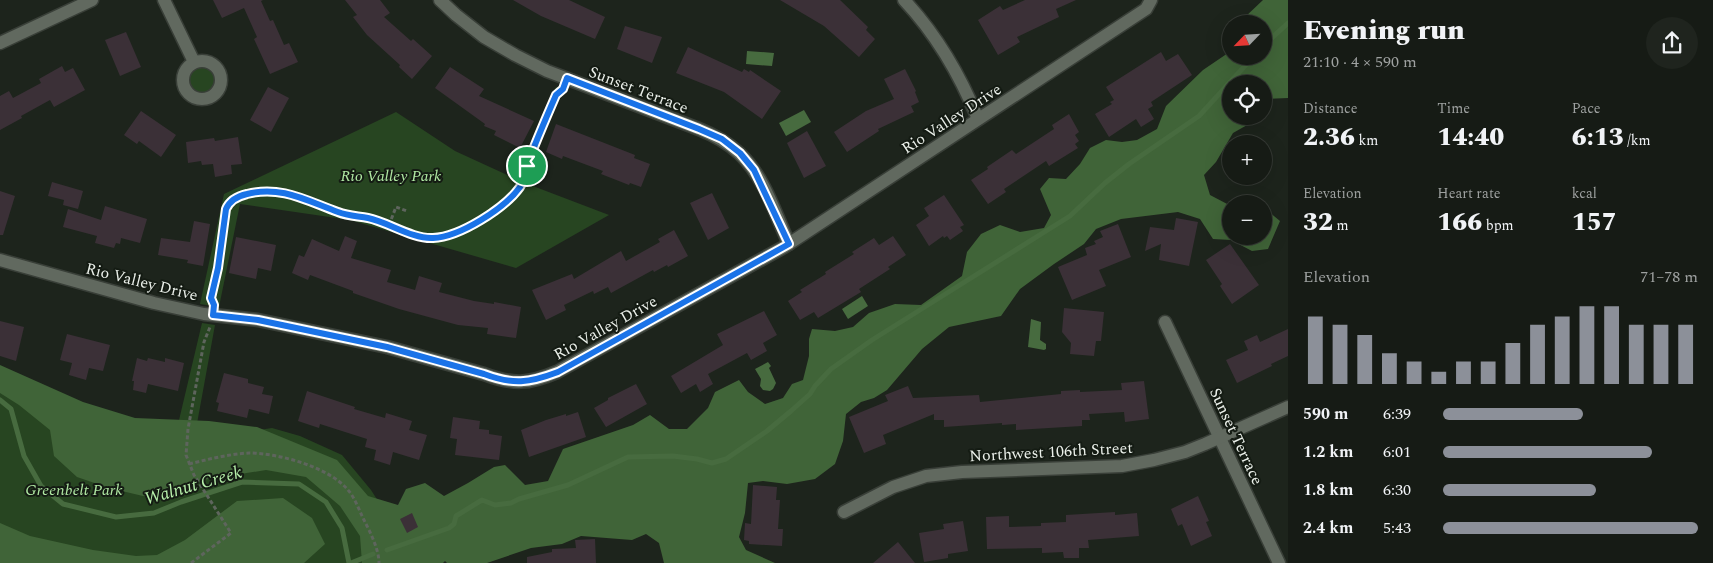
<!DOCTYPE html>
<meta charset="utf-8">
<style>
body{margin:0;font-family:Spectral,serif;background:#1f241e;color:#f1f3f6;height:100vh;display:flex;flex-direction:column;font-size:19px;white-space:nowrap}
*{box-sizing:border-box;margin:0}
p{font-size:16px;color:#9ea1a0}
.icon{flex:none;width:28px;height:28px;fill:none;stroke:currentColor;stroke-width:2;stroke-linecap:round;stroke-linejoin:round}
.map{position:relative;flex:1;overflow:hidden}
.details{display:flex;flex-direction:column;background:#161b15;width:425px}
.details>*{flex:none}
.needle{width:32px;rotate:245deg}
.buttons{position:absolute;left:1222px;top:15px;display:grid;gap:10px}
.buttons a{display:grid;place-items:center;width:50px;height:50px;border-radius:50%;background:#161b15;box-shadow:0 5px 20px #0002,0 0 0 1px #353934;font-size:25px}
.pin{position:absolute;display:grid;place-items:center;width:42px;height:42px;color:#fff;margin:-21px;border:2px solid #fff;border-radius:50%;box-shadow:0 1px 5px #0007}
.round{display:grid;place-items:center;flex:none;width:52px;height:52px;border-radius:26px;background:#1f241e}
.summary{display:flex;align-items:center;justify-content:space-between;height:85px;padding:0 15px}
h1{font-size:28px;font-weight:800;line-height:38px}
.metrics{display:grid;grid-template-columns:repeat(3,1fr);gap:8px;height:85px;padding:5px 15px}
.metrics div{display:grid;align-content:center}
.metrics b{font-size:25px;font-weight:800}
.metrics small{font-size:14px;font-weight:400}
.metrics p{font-size:14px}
.chart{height:140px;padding:10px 15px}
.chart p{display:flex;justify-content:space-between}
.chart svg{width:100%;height:90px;margin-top:5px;stroke:#8c9099;stroke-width:6}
ul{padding:0 15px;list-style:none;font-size:16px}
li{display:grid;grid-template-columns:80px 60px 1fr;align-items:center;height:38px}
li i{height:12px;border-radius:6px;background:#8c9099}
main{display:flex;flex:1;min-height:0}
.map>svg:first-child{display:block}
</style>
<main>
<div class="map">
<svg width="1288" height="563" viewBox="0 0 1288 563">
<rect width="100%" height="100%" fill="#1d241c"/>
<g fill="#274521">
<circle cx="202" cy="80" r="13"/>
<polygon points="556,87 561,89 525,183 609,215 516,268 350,220 240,204 219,307 200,304 224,194 396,112 455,151 518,180"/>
<polygon points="202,323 215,325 194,440 272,428 300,436 342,455 371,490 389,518 403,563 0,563 0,376 175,437"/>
</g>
<g fill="#406438">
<polygon points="1263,0 1288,0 1288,98 1264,99 1264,84 1231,84 1231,116 1255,116 1256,120 1233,133 1216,162 1204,175 1210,195 1231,206 1231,236 1264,236 1264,211 1268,211 1280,221 1268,249 1252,251 1231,240 1213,239 1200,219 1178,212 1121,219 1096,229 1084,244 1054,264 1020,289 1001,316 949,327 922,349 887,390 874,398 861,402 846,414 843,441 835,464 815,479 787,484 763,481 748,483 745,513 739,537 746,550 775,563 664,563 659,543 646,534 632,540 581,536 562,544 531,548 487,563 447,563 445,561 443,563 362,563 360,536 340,506 306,477 266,470 190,482 143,496 109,488 77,477 54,456 50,430 19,405 0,393 0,365 83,402 135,418 209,421 257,427 337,460 368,496 398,505 406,489 425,483 444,496 468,483 494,467 505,465 525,485 548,481 563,449 633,425 650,415 669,429 687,429 708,408 715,392 739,380 748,392 765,404 783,398 792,384 803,380 809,356 809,339 812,329 835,331 853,327 869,313 895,304 921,305 962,276 967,252 981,234 1000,225 1020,232 1044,228 1051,215 1040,189 1049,178 1066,179 1080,164 1090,148 1106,140 1122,142 1137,140 1157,129 1166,106 1203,70 1231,51 1231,56 1264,56 1264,24 1242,24 1244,18"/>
<polygon points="283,498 312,518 325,544 304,563 0,563 0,523 30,536 93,550 136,556 157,555 185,540 237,501"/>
</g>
<g fill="#476b3f">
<polygon points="747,51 774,53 772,66 746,64"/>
<polygon points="804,110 811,122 786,136 779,123"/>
<polygon points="862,296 868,306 848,319 842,309"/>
<polygon points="1031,319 1041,322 1040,340 1046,344 1046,349 1044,350 1028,347"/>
<polygon points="768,362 771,366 769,368 776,383 773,389 770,391 763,390 760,386 761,379 755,369"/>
</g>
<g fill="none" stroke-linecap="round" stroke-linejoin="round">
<g stroke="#476b3f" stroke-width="5">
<polyline points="1264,45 1288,23"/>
<polyline points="0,400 11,409 24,456 41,486 63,504 116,517 154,513 181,502 242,482 299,484 326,502 342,528 349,563"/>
<polyline points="387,550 449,528 454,524 456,516 482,500 495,505 511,503 519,499 568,485 628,457 673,456 697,459 712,463 726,459 767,431 791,411 810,394 815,386 831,369 872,340 1070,216 1105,183 1129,164 1199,116 1254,56"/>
<polyline points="351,563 373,554"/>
</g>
</g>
<g fill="#3b3037">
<polygon points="213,0 263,0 261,1 270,21 273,20 284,45 289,43 298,62 270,74 254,39 257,37 244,8 222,18"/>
<polygon points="345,0 380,0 390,13 384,17 411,41 413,39 432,56 412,79 399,67 400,65 367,35 353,17 357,15"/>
<polygon points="513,0 569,0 605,17 595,39 541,16"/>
<polygon points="780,0 840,0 868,27 866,30 875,39 859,57 824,26"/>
<polygon points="1025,0 1076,0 1056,9 1059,17 1017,37 1020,42 998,55 978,20 1000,6 1003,10"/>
<polygon points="625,26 662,37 652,63 617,49"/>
<polygon points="126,32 141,67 120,76 105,40"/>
<polygon points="688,47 742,72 744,69 749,72 750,70 781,91 762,119 724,92 676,73"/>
<polygon points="1161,52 1166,61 1178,54 1192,75 1151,102 1153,106 1148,109 1154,119 1141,127 1136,119 1109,137 1095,114 1112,104 1110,102 1114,100 1106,87"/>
<polygon points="62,66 65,72 73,68 85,90 54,107 50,100 21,116 22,118 0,130 0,96 9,91 13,98 41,83 39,79"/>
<polygon points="450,67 484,89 479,96 534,121 520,148 494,135 496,131 484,126 485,124 435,88"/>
<polygon points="905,69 916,91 915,92 919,102 911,106 914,112 878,129 879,131 847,152 834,132 866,111 894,99 884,79"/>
<polygon points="268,87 289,98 271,132 250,120"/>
<polygon points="141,111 176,135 161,157 139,141 137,144 124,135"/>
<polygon points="1069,114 1079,132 1075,135 1079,141 1075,144 1078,148 1049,166 1046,161 1004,189 1006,192 988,204 971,180 988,169 987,167 1012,150 1016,154 1054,129 1052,125"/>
<polygon points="556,124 635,155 634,158 650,164 641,187 630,183 629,185 601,174 603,171 563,156 562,159 546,152"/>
<polygon points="807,131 826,166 804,178 787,143"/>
<polygon points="238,137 242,164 231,165 232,174 215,177 213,164 202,165 201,161 188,163 186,142 214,138 215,141"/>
<polygon points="52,182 83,191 78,209 63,205 64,200 48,196"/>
<polygon points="0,191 15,196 3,235 0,235"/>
<polygon points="712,193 729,228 708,240 690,203"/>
<polygon points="944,195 964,225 960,227 963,231 950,240 947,236 944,238 943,236 929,246 916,225 929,216 924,208"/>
<polygon points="105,206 147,219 140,243 121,238 120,244 116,243 114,248 95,243 97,236 63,227 68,209 101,220"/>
<polygon points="1176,218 1198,222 1189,266 1159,260 1161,244 1145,251 1150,227 1174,230"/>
<polygon points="194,221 210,224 203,266 187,263 188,260 158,255 161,238 190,242"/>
<polygon points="1118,224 1131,257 1099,270 1106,286 1072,300 1058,267 1087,255 1085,248 1096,244 1094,241 1103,237 1100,231"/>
<polygon points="674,230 688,256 668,267 667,265 654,272 653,270 611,293 608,287 594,294 593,291 564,305 566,310 546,320 532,290 572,274 574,279 621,251 626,261 660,242 658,239"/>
<polygon points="345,236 357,241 351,258 391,270 387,282 415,290 419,276 442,283 439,292 474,301 494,304 494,302 521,307 516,338 487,334 488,328 458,325 399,309 353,293 353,291 310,275 308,280 292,273 299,255 304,257 312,239 339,251"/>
<polygon points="893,236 906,255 888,267 890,269 859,289 861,292 818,318 814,312 800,320 788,301 802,292 800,290 826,274 825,272 854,254 852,252 874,238 879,245"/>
<polygon points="236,237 276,245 271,271 258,268 256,279 229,273"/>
<polygon points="1230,244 1259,285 1232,304 1220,286 1222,284 1206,260"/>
<polygon points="1064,308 1104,312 1101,341 1096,341 1094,356 1070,354 1071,343 1062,332"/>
<polygon points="764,311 777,335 763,343 767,351 751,360 747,353 708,374 713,384 700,392 696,384 681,393 671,376 723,345 717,334"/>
<polygon points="0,321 24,327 16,361 0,356"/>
<polygon points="1288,329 1288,356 1271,364 1272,366 1237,383 1226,360 1248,350 1244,341 1257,335 1260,342"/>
<polygon points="67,334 110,345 103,371 89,368 86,380 69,375 72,363 60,360"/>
<polygon points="137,358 147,361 148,358 165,362 165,358 184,363 178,391 148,384 146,393 133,390 134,381 132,381"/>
<polygon points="224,373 248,379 248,383 264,387 262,394 273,396 269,414 249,409 247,418 217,411 219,403 216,402"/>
<polygon points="1144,381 1149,419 1125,422 1124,412 1089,414 1090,420 1082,420 1082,426 1016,430 1016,424 1002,425 1002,423 944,427 944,420 934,420 934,414 883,435 886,444 864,453 849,417 888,401 885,395 908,386 913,398 979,395 980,402 1061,394 1061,391 1080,390 1080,392 1122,390 1121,383"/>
<polygon points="636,384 647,404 606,427 594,408 608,400 608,398"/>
<polygon points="307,391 355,407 354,409 385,418 386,413 412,421 409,430 427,435 419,460 393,452 390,465 374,460 376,450 365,447 367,439 320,424 319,428 298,421"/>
<polygon points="578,412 586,437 529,457 521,430 546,420 566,414 566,416"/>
<polygon points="453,417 480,421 479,429 489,430 489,434 502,436 499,460 455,455 457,439 450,438"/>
<polygon points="753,485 777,487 776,500 780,500 778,529 783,529 782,546 749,544 749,541 744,540 745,523 751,524"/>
<polygon points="1198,496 1209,521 1206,522 1212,536 1191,546 1182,524 1178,526 1171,509"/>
<polygon points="1115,512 1115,515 1137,513 1139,536 1088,540 1089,548 1079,548 1079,558 1064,558 1063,552 1042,553 1042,548 987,549 986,517 1009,516 1009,527 1041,526 1041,523 1066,522 1066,515"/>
<polygon points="412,513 418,527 407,533 400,519"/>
<polygon points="963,521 968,551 948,554 948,558 924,562 919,533 944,529 943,524"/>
<polygon points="595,539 596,563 527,563 527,557 552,552 552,549 576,548 575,540"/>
<polygon points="898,542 915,563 873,563"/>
</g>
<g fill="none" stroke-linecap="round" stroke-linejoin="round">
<g stroke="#393f38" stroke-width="15">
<g id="street">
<polyline points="164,0 194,62"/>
<path d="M440,0L456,15L484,37L515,55L547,71L699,129C714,135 727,142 739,153C764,176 775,213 789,244"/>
<path d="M904,0C937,35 960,75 978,119"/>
<polyline points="0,43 92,0"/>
<circle cx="202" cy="80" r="19"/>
<path d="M0,260L154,303L204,314L258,320L387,347L484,374C513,385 529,384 557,372L784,247L1146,9L1151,0"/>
<polyline points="1165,322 1279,563"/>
<polyline points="844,512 893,487 926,476 962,472 1122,466 1154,460 1185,452 1205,444 1288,407"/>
</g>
</g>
<g stroke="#5e655d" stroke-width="3" stroke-dasharray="4 2.5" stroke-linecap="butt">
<polyline points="389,225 396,207 407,211"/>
<path d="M212,301L211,298L218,268L227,209C230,200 238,196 247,194C281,185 307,201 338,212C348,216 358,216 368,218C388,222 412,239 433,238C460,237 505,208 520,187C524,181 525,172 528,165C536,141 547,118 556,95L561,90"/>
<path d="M189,464C209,459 229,454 249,453C278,453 329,467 348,490C355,498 359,510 364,520C370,532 379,549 379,563"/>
<polyline points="191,563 231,533 194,475 186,455 188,429 204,342 210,327"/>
</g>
<use href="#street" stroke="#61695f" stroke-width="12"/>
</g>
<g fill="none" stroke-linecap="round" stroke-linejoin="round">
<g stroke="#fff" stroke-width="10">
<path id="route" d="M567,78L699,129L722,139L740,153L754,170L789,244L558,372C529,383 513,385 484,374L387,347L258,320L213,315L214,305L211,298L218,268L226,209C230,200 238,196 247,194C281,185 307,201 338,212C348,216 358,216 368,218C388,222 412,239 433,238C460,237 505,208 520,187C524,181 525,172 527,165C536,141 546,118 556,95L563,89Z"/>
</g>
<use href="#route" stroke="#1a73e8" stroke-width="6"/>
</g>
<g text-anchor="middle" stroke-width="4" stroke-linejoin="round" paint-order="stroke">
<g font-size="16" fill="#ebf0ea" stroke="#141b13">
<text transform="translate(639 89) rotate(21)" y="6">Sunset Terrace</text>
<text transform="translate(951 118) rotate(-33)" y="6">Rio Valley Drive</text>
<text transform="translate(142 281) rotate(14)" y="6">Rio Valley Drive</text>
<text transform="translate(605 327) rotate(-29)" y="6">Rio Valley Drive</text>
<text transform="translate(1237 436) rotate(65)" y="6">Sunset Terrace</text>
<text transform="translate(1051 451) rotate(-3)" y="6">Northwest 106th Street</text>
</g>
<g font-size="16" font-style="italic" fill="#afe7a2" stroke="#141b13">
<text x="391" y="181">Rio Valley Park</text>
<text x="74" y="495">Greenbelt Park</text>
</g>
<g font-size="18" font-style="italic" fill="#b7f0ab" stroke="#141b13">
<text transform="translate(193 485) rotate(-16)" y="6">Walnut Creek</text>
</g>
</g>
</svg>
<div class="buttons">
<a><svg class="needle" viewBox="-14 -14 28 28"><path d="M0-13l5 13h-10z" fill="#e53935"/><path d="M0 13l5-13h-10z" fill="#9ea1a0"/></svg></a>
<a><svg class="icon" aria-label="locate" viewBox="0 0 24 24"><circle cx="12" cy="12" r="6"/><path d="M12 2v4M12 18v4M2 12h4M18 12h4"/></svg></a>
<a>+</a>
<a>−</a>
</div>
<div class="pin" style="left:527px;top:166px;background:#1e9e55"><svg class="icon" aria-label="arrive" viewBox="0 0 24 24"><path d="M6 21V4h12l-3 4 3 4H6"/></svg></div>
</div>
<section class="details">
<div class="summary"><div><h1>Evening run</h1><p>21:10 · 4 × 590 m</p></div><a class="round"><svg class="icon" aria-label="share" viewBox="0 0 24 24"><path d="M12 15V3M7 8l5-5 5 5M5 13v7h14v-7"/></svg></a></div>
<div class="metrics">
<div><p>Distance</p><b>2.36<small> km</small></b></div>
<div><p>Time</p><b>14:40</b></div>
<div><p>Pace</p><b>6:13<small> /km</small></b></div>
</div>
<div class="metrics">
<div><p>Elevation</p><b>32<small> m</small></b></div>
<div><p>Heart rate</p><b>166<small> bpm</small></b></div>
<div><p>kcal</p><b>157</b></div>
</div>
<div class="chart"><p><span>Elevation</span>71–78 m</p>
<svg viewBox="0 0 160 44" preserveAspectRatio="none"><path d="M5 44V11M15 44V15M25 44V20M35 44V29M45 44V33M55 44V38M65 44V33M75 44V33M85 44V24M95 44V15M105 44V11M115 44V6M125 44V6M135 44V15M145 44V15M155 44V15"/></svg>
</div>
<ul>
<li><b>590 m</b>6:39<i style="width:55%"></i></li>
<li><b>1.2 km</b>6:01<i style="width:82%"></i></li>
<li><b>1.8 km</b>6:30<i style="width:60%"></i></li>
<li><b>2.4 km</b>5:43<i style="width:100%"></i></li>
</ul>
</section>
</main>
